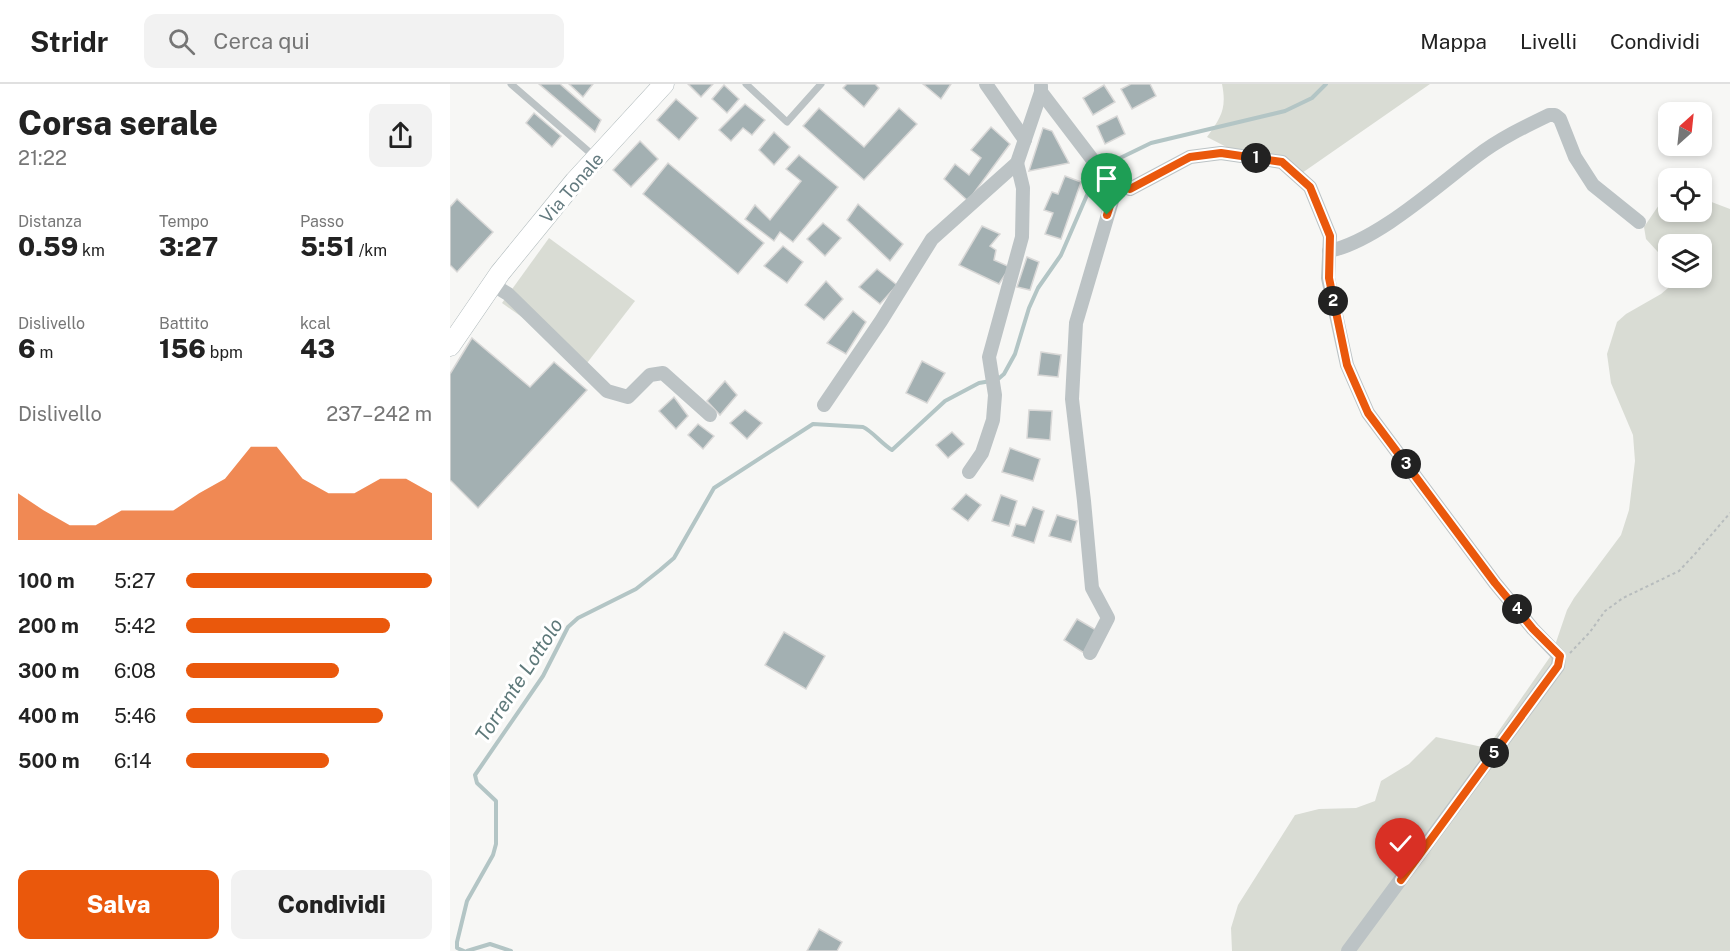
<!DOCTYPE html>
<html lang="it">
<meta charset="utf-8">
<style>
body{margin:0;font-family:"Public Sans",sans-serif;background:#f2f2f2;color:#222;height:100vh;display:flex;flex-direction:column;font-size:22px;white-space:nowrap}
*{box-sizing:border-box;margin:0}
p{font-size:20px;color:#767676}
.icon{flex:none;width:33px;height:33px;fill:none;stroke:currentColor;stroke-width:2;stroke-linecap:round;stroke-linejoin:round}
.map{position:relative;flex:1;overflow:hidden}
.panel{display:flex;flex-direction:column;background:#fff;width:450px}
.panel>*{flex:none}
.needle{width:39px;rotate:27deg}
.tools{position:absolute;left:1208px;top:18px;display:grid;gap:12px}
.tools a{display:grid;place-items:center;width:54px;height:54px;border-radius:12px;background:#fff;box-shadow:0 3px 9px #0003;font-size:30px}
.pin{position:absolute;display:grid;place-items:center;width:51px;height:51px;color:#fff;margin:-62px -26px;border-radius:50% 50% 50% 0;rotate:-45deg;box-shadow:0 0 6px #0007}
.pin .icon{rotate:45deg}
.km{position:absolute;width:30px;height:30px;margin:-15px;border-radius:50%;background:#222;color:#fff;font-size:16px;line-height:30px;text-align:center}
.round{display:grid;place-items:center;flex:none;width:63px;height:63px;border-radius:12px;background:#f2f2f2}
.overview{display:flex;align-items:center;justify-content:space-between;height:102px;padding:0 18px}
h1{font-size:33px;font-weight:800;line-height:45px}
.metrics{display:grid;grid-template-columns:repeat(3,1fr);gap:9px;height:102px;padding:6px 18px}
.metrics div{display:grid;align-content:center}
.metrics b{font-size:26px;font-weight:800}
.metrics small{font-size:16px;font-weight:400}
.metrics p{font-size:16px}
.chart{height:168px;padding:12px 18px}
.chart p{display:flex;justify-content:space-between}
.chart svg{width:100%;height:108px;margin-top:6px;fill:#ea580c;opacity:.7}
.primary-button{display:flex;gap:12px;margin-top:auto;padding:12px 18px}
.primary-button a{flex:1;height:69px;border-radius:12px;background:#ea580c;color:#fff;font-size:24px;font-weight:800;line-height:69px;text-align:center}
.primary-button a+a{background:#f2f2f2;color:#222}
ul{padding:0 18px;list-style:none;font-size:20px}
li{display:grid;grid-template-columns:96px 72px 1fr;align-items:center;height:45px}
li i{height:15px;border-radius:8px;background:#ea580c}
header{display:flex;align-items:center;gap:36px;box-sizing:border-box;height:84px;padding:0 30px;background:#fff;border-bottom:2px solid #e0e0e0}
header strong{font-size:28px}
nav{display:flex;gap:33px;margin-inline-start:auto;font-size:21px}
.search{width:420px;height:54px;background:#f2f2f2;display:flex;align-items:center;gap:15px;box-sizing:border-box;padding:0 21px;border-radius:12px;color:#767676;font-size:22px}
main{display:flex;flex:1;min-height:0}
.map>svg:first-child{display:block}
</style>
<header>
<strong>Stridr</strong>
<div class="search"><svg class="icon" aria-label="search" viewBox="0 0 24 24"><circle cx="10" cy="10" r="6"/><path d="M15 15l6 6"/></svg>Cerca qui</div>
<nav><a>Mappa</a><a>Livelli</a><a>Condividi</a></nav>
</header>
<main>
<section class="panel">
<div class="overview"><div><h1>Corsa serale</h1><p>21:22</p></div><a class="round"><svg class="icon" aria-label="share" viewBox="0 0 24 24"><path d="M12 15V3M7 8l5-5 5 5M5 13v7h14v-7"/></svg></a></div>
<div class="metrics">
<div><p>Distanza</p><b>0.59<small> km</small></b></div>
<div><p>Tempo</p><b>3:27</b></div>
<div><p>Passo</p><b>5:51<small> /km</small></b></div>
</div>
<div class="metrics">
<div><p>Dislivello</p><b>6<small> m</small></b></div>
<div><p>Battito</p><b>156<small> bpm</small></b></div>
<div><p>kcal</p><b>43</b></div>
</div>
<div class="chart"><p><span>Dislivello</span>237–242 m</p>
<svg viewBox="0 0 160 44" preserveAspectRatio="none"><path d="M0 44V25L10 32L20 38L30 38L40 32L50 32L60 32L70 25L80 19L90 6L100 6L110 19L120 25L130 25L140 19L150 19L160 25V44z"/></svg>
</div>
<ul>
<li><b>100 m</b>5:27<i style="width:100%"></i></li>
<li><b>200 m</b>5:42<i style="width:83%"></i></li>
<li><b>300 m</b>6:08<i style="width:62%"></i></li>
<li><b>400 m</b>5:46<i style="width:80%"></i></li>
<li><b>500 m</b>6:14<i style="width:58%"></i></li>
</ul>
<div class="primary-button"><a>Salva</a><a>Condividi</a></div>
</section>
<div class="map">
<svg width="1280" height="867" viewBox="0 0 1280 867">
<rect width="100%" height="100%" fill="#f7f7f5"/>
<g fill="#d9dcd4">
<path d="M772,0H980L852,89L796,73L757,53C771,33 777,25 772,0Z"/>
<polygon points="1251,114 1280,125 1280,867 782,867 781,844 788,821 845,731 869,725 906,724 925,717 931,697 959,680 986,653 1037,664 1102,570 1117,526 1124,514 1171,451 1179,426 1185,377 1183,351 1161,299 1157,270 1167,238 1176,230 1211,210 1218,204 1220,194 1251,194 1251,160 1218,160 1218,179 1196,155 1194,143 1211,118 1218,115 1218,128 1251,128"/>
<polygon points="99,154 185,217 137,279 52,219"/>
</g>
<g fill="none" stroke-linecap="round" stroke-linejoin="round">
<g stroke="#b3c5c5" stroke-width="4">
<polyline points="655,87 666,76 701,59 835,27 862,14 876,0"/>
<path d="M14,867L7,864V858L17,817L43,771L46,760V717L27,699L25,691L93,592L118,543L128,534L186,505L210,486L224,474L264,404L363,340L413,343C422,347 432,360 442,366L495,317L529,299L547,296L554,290L565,270L579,224L588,204L611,171L637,111L649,92"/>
<polyline points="17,867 40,860 61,867"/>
</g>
</g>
<g fill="#a3b0b2" stroke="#d9d8d7" stroke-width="1.5">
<polygon points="89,0 110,0 151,36 145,48"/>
<polygon points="119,0 143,0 133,13"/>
<polygon points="238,0 263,0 251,13"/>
<polygon points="397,0 425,0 429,4 414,23 393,4"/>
<polygon points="473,0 501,0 491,15"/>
<polygon points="681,0 700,0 706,12 682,25 671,5"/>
<polygon points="274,1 289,15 277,29 262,15"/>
<polygon points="654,1 665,18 643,31 633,14"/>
<polygon points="226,15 248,34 229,56 207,36"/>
<polygon points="295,20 315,36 302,51 293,44 281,57 269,46"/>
<polygon points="369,24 414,63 449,24 467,40 414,96 353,42"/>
<polygon points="84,29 111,52 102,63 76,39"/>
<polygon points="667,32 675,50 655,60 647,42"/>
<polygon points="541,43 560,60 518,117 494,95 505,80 519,91 531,74 521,66"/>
<polygon points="593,44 602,47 619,79 579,87"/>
<polygon points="324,48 340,63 324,81 309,66"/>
<polygon points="190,57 208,75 181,103 163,86"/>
<polygon points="349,71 388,103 343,158 330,148 324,157 295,135 305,121 320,136 351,97 336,85"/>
<polygon points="218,79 314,159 288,190 193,110"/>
<polygon points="615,92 631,98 611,155 595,150 603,129 594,126 602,108 608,110"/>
<polygon points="7,115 43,148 7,188 0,181 0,123"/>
<polygon points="408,120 453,160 440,177 397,136"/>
<polygon points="373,139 391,154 375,172 357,155"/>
<polygon points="532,142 550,150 540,162 546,166 544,176 560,183 549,200 509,181"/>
<polygon points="333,162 353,178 337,199 314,182"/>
<polygon points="577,173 589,178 580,206 567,203"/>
<polygon points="427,185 447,201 430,220 409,203"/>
<polygon points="376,197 393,215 374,236 355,221"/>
<polygon points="403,227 416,238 396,270 377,259"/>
<polygon points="22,254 80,303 104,278 137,306 28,424 0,396 0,290"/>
<polygon points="591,268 611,271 608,293 588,291"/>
<polygon points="472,277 495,289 477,319 456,309"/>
<polygon points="275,297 287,311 270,331 257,317"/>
<polygon points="224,313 238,332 226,345 209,327"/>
<polygon points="295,326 312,339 297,355 280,339"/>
<polygon points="579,326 602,327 600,356 577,354"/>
<polygon points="248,340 264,352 253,365 238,351"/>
<polygon points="502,348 514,360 498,374 486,361"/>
<polygon points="560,364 590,375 583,397 552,388"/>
<polygon points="516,410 531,421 518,437 502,425"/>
<polygon points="551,411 567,417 559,442 542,437"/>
<polygon points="583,423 594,427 584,459 562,452 566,440 575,442"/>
<polygon points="607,431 627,437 621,458 599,452"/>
<polygon points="627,535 646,546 634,569 614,556"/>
<polygon points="334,548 375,572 356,605 315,581"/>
<polygon points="369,845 392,858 387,867 357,867"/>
</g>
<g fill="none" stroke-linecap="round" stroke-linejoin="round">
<g stroke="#aeb8ba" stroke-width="21">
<polyline id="secondary" points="0,262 50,189 125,97 214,0"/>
</g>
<polyline stroke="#b7bcbd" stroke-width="2" stroke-dasharray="3 3" stroke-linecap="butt" points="1120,569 1140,548 1155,527 1173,514 1229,487 1244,471 1280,429"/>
<g stroke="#bcc3c5" stroke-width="7">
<polyline points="61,0 145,73"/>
<polyline points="296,0 337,38 371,0"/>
</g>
<g stroke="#bcc3c5" stroke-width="14">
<polyline points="536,0 575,56"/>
<polyline points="591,8 658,96 680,105 740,73 771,69 832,78 860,103 880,152 878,194 897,281 918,329 1045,499 1083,545 1109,572 1108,582 898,867"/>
<path d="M879,167C927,157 987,102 1027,72C1049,55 1074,43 1099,31H1105L1110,35L1125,73L1143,101L1189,138"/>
<polyline points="42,200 58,210 157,307 178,313 200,291 213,289 260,331"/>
<polyline points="374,321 431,237 482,155 567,79 591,8 591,2"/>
<polyline points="519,388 532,369 543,336 545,311 539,273 572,153 573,104 567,79"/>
<polyline points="640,569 658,534 642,504 634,417 622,315 626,239 667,100"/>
</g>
<use href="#secondary" stroke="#fff" stroke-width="20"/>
</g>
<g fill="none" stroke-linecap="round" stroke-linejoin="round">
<g stroke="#fff" stroke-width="12">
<polyline id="route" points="657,131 667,100 680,105 740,73 771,69 832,78 860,103 880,152 879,194 897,281 918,329 1045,499 1083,545 1110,572 1108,582 951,796"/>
</g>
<use href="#route" stroke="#ea580c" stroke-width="8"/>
</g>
<g text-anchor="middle" stroke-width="6" stroke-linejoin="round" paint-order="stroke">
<g font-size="18" fill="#637a7f" stroke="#fff">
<text transform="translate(122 104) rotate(-49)" y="6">Via Tonale</text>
</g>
<g font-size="20" font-style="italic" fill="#5e797a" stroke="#fff">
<text transform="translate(69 596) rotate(-57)" y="7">Torrente Lottolo</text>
</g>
</g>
</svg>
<div class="tools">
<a><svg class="needle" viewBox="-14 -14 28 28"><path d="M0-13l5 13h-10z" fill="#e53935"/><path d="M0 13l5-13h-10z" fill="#767676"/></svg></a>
<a><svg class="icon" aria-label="locate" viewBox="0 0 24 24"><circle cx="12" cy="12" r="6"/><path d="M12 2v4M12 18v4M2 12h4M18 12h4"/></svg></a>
<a><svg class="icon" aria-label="layers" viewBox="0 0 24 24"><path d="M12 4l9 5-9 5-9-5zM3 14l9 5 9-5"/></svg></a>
</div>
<div class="pin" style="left:657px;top:131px;background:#1e9e55"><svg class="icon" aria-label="arrive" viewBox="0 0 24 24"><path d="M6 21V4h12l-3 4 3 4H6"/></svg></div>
<div class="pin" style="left:951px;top:796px;background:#d93025"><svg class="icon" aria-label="check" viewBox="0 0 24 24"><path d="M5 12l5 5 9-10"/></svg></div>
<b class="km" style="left:806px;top:74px">1</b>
<b class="km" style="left:883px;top:217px">2</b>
<b class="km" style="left:956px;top:380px">3</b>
<b class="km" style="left:1067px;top:525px">4</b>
<b class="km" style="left:1044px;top:669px">5</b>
</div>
</main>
